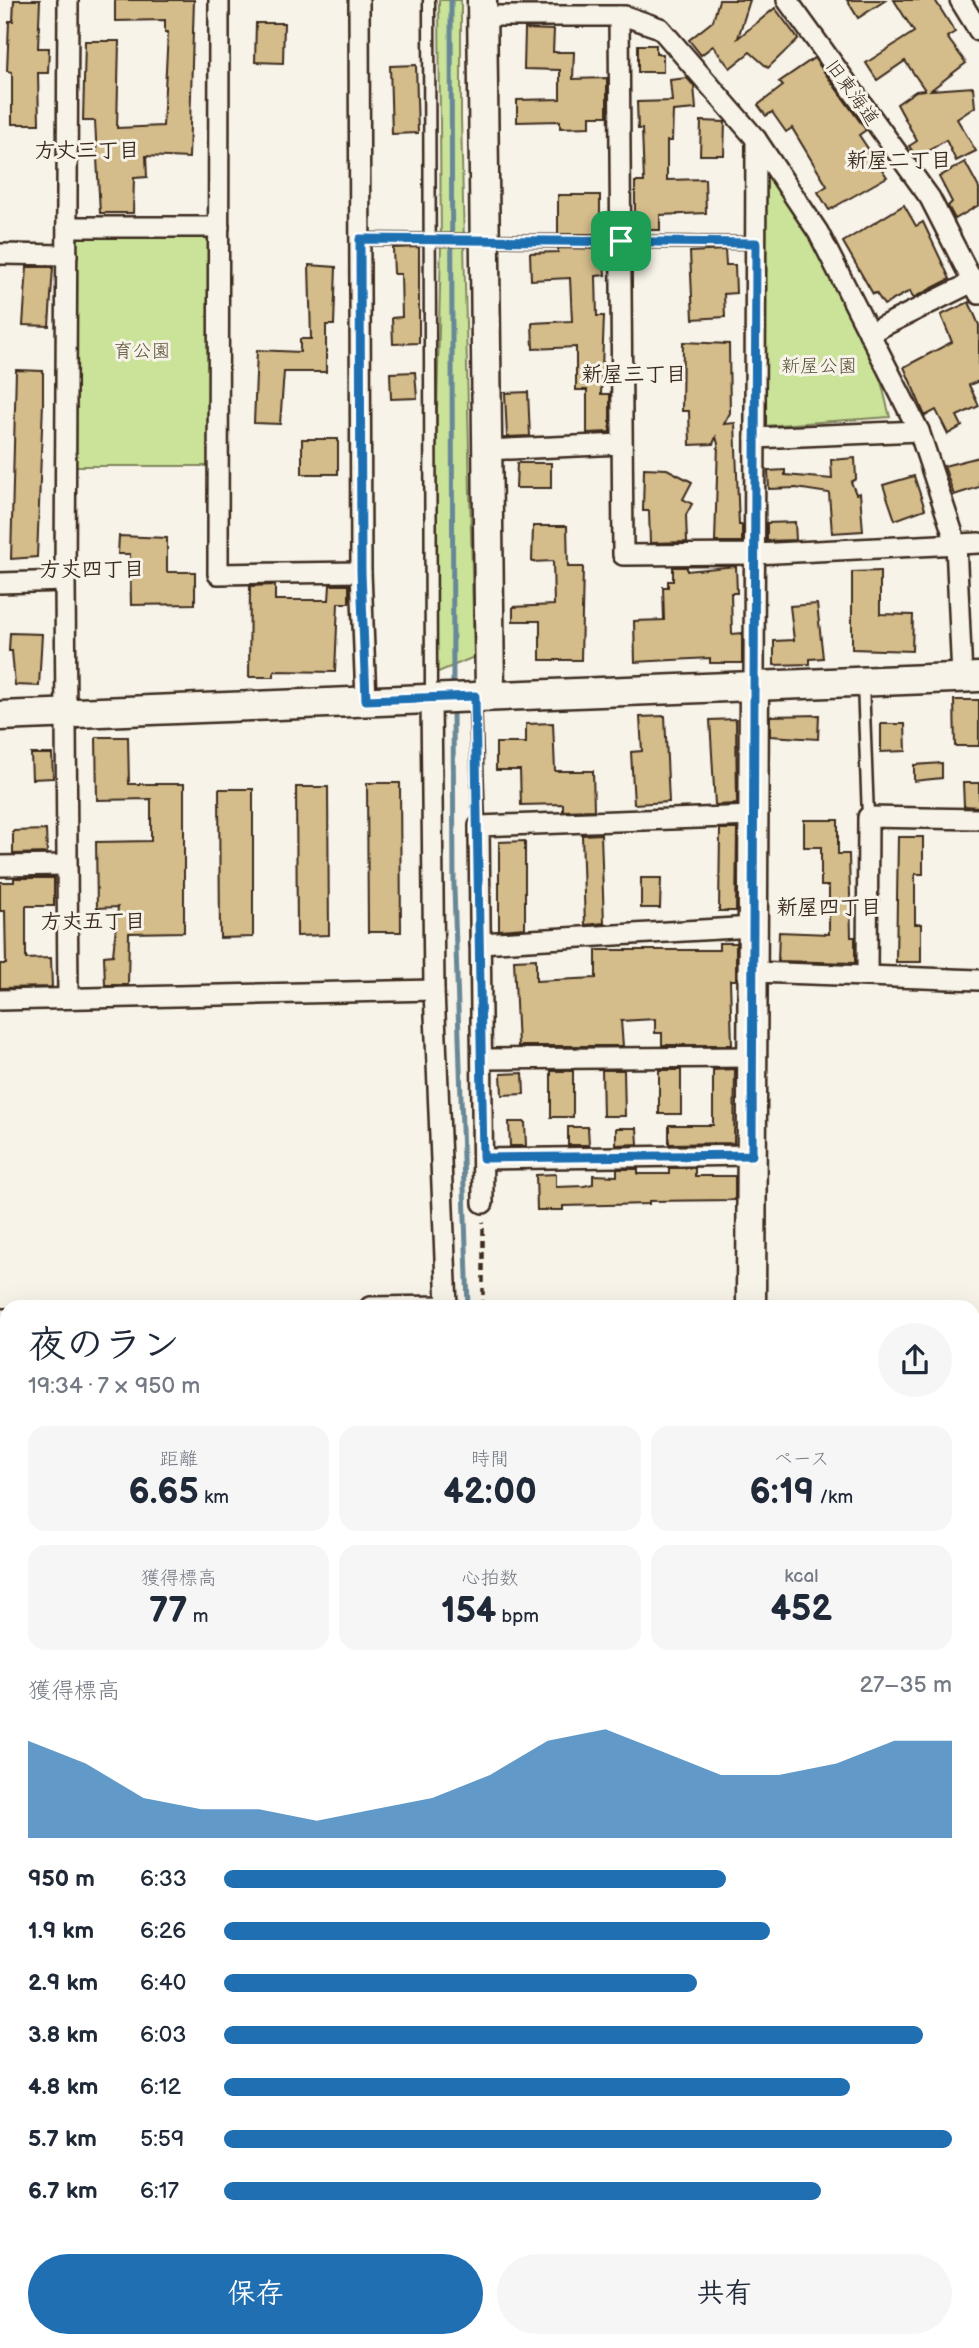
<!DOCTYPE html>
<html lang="ja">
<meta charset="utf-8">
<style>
body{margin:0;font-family:"Balsamiq Sans","Klee One",sans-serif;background:#f6f6f7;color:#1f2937;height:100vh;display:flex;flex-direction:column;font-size:26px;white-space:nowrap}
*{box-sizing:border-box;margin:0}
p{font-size:23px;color:#747a83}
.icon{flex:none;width:38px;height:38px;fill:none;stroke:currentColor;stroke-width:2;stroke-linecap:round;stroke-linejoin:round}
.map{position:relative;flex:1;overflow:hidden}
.details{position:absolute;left:0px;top:1300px;width:980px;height:1048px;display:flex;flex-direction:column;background:#fff;border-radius:21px 21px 0 0;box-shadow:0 7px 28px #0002}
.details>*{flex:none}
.pin{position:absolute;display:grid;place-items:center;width:60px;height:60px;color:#fff;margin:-30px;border-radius:14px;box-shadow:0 4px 10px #0006}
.round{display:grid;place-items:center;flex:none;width:74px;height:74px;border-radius:37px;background:#f6f6f7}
.headline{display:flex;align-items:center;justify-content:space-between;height:119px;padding:0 28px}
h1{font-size:38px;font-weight:700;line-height:52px}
.metrics{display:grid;grid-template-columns:repeat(3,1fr);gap:10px;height:119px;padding:7px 28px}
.metrics div{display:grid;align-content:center;border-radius:18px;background:#f6f6f7;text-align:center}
.metrics b{font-size:35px;font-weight:700}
.metrics small{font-size:19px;font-weight:400}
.metrics p{font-size:19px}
.chart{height:196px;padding:14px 28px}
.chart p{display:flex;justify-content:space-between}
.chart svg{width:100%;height:126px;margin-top:7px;fill:#1f6fb2;opacity:.7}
.button{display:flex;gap:14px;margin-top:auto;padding:14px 28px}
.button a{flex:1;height:80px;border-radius:42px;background:#1f6fb2;color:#fff;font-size:28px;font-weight:700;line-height:80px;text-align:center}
.button a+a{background:#f6f6f7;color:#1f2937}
ul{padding:0 28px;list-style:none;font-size:23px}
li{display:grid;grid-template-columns:112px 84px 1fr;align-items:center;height:52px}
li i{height:18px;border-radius:9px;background:#1f6fb2}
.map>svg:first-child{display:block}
</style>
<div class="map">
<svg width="979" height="2348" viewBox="0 0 979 2348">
<rect width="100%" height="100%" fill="#f7f3e8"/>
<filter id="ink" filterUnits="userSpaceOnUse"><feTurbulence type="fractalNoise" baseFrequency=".0143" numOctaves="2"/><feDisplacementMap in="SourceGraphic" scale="14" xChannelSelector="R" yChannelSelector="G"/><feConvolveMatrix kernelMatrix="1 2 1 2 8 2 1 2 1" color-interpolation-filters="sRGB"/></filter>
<g filter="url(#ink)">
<polygon fill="#ece2cc" points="0,2265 7,2265 7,2342 95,2342 95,2348 0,2348"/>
<g fill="#cae399" stroke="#82865c" stroke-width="2">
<polygon points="439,0 461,0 461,118 474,657 436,673 431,660 441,244"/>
<polygon points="756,139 869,333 890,417 763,426"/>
<polygon points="67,227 219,235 218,466 66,466"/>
</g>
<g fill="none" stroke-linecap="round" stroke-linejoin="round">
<g stroke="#688897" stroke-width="5">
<polyline points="451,0 453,688"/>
<polyline points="453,705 454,888 468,1307"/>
<polyline points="452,2348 452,2342"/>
</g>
</g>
<g fill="#d4bc8b" stroke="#3b2a1e" stroke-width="2">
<polygon points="14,0 40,0 38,48 49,48 48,73 38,73 39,124 12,124 12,72 7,71 9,21 13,21"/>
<polygon points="115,0 194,0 189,158 146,156 147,177 134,178 133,213 100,213 95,121 83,121 85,41 119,41 117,128 163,126 168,32 165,32 165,20 115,21"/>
<polygon points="719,0 750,0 738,38 775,8 798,39 768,68 750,52 730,68 713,46 701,55 689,40 713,21"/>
<polygon points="847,0 886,0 858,18"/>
<polygon points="894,0 935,0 955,32 947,37 966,63 931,90 973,87 975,107 957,119 976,151 956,161 946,140 917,158 909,146 917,141 897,104 916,91 925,90 905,61 877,80 866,63 914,32"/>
<polygon points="256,23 284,23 283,63 255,62"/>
<polygon points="525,29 554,30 553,52 574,52 573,79 607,78 607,116 590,116 590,127 560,128 560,121 517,122 517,100 560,99 560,70 524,69"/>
<polygon points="638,45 656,45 656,54 663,54 663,72 638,72"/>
<polygon points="814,58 866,130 859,135 887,177 829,210 818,192 827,186 792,128 786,132 772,112 766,116 758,105 783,86 779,82"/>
<polygon points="416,65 418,133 392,134 390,66"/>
<polygon points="687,78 694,86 696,109 673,111 672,141 667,141 667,180 705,179 706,213 660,215 660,230 635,230 635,182 644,182 642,129 638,129 637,102 672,101 670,80"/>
<polygon points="701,121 725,122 724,155 700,155"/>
<polygon points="965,162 979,188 979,205 955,219 948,206 952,202 939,177"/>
<rect x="558" y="195" width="42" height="39"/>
<polygon points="904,205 916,226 923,222 950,279 913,298 910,291 884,305 876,293 873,294 843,242"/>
<polygon points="419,247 419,343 393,344 392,318 402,317 401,274 394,274 393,248"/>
<polygon points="558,248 603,249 605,275 596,276 597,316 604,316 601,394 610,394 610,432 587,433 587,390 576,390 576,347 533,349 532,323 572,321 570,278 531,280 530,253 558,252"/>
<polygon points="725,250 726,265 735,265 736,293 724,294 725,317 693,319 690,252"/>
<polygon points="309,265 336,267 334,325 326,325 326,372 284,372 280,424 254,423 257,350 300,352 300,339 311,339"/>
<polygon points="27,267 53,267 49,326 23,325"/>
<polygon points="969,302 979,325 979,381 969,385 979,406 957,416 962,426 948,434 936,410 925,416 904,367 952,342 941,315"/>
<polygon points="683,342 729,344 730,413 724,424 735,423 739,525 742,525 742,542 715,542 718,444 716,437 713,444 690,445 689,411 682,411"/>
<polygon points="16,370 43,371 43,403 37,557 11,559"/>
<polygon points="415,372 417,398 391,399 390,373"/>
<polygon points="528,392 530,436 507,437 505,393"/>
<rect x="302" y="439" width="36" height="35"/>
<polygon points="979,457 979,487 954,495 944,466"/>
<polygon points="855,458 856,479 851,482 856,494 860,493 863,531 832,533 829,493 796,488 769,489 768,471 785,470 785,475 832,479 831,460"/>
<polygon points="517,463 551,463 551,488 516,488"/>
<polygon points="644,468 667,469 692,482 683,499 692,504 686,515 687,542 650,543 649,511 643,511"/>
<polygon points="914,476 925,509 895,520 883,485"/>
<polygon points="795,522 796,540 767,541 767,523"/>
<polygon points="533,526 567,526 568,567 583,567 581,660 540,660 540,621 513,621 513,607 554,605 553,561 532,562"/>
<polygon points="119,536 167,538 167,572 195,572 195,604 131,605 130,554 118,554"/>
<polygon points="736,566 737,593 731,593 732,634 742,633 742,663 710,663 710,658 635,662 634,621 664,620 663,587 668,587 668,581 673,581 673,567 687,567 687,571"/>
<polygon points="880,571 880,614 913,615 912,651 852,649 852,572"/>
<polygon points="275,585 275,600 329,600 330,585 349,585 349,603 338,603 335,672 274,671 274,677 249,677 250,586"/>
<polygon points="817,604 823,658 810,659 810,664 774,665 774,641 794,640 790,606"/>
<polygon points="10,633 42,634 39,686 15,685 12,651 9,651"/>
<polygon points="954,700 979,700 979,746 955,746"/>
<polygon points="819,715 818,739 770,736 770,716"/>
<polygon points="665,716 669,802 634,804 631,752 642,751 640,717"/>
<polygon points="736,719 737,804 715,805 710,720"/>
<polygon points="553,723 555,771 593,771 594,810 563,811 563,804 521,805 520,770 496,770 496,743 526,743 526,724"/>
<polygon points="881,724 905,724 906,751 881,752"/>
<polygon points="96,737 128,737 129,784 184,784 184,932 129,933 128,985 105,985 104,956 113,955 118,907 97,908 96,842 151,841 151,799 97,800"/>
<polygon points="31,754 52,754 53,778 32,779"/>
<polygon points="942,763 942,778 914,781 914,765"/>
<polygon points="367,783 400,783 401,932 368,932"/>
<polygon points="963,783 979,783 979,807 964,806"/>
<polygon points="296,787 328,787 329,935 297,936"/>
<polygon points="219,789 253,789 253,937 220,938"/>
<polygon points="804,820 838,820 838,854 849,854 851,937 855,937 855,963 778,961 779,932 829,934 829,886 821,886 821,847 804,847"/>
<polygon points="720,829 737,829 736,911 719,911"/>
<polygon points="46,830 47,853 13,854 13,831"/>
<polygon points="601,834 604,923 585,925 582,835"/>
<polygon points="898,837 923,837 923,874 915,874 915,924 921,924 921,962 896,962"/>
<polygon points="525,841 525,928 499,930 499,842"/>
<polygon points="14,878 54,878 54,906 26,906 26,959 51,958 52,987 0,988 0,964 6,964 5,911 0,911 0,882 14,882"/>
<polygon points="641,878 661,878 660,908 641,908"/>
<polygon points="719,943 736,943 736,980 730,980 732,1045 662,1045 662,1033 655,1033 655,1019 621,1021 623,1046 518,1046 514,960 536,959 536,981 596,978 596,950 719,950"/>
<polygon points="735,1069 734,1143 669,1144 669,1125 713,1125 713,1070"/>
<polygon points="602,1070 624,1070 625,1116 603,1116"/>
<rect x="659" y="1070" width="22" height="44"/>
<rect x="551" y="1071" width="22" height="46"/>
<polygon points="523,1073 524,1094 502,1095 501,1074"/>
<polygon points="509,1122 525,1122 526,1146 510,1146"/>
<polygon points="568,1127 588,1127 589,1145 568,1145"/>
<polygon points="616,1128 637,1128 638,1144 616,1145"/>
<polygon points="669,1168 695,1168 695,1176 735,1176 735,1200 649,1201 649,1204 563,1206 563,1210 537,1210 536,1175 556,1174 556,1187 584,1186 593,1184 593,1175 617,1176 617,1169 638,1169 638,1174 669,1174"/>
</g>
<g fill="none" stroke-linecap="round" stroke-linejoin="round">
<g stroke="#3b2a1e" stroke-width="15">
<g id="lane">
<polyline points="429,0 431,696"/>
<polyline points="360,239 756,243"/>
<polyline points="863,683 868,817"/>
<polyline points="475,700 479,826"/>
<polyline points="0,2252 7,2252"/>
<polyline points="110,2348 110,2342"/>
</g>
</g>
<g stroke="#3b2a1e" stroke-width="24">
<g id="street">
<polyline points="219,0 218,574 361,572"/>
<polyline points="359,0 361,572 366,700"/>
<polyline points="787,0 930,198 979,294"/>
<polyline points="960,0 979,31"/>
<polyline points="481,16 625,16 660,28 756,139 818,232 919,431 956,543 962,678"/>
<polyline points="619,16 623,555 755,554 979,543"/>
<polyline points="67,227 219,227"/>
<polyline points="0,254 67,255"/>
<polyline points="869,333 979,279"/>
<polyline points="755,438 919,431"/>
<polyline points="486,450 622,444"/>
<polyline points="0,583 65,581"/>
<polyline points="754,686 756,139"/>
<polyline points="431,698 434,990 447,1307"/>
<polyline points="0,866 66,865"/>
<polyline points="480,943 753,927"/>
<polyline points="753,972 979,980"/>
<polyline points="867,976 868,817 979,819"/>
<polyline points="68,997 65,581 68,0"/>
<polyline points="0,1000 434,990"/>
<polyline points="482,1059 752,1057"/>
<polyline points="483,1159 752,1155"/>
<polyline points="483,1203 479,826 753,816"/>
<polyline points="370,1307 447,1306"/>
<polyline points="0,1319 7,1319"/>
<polyline points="0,1616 7,1616"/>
<polyline points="0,1920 7,1920"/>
<polyline points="973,2213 979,2213"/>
<polyline points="0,2229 7,2228"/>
<polyline points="467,2348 467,2342"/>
</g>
</g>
<g stroke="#3b2a1e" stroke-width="33">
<g id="secondary">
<polyline points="482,0 490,695"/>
<polyline points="0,716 979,677"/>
<polyline points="751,1307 754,686"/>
<polyline points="747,2348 747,2342"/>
</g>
</g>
<polyline stroke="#3b2a1e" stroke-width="3.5" stroke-dasharray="7 5" stroke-linecap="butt" points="483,1307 483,1222"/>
<use href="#lane" stroke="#f7f3e8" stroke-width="10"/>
<use href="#street" stroke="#f7f3e8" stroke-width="19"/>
<use href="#secondary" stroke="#f7f3e8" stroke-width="28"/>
</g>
</g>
<g fill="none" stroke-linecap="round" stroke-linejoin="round" filter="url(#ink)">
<g stroke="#fff" stroke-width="14">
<polygon id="route" points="360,239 756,243 752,1155 483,1158 475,696 366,700 361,572"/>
</g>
<use href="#route" stroke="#1f6fb2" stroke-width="9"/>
</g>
<g text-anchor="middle" stroke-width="6" stroke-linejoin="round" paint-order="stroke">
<g font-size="19" fill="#3b2a1e" stroke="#f7f3e8">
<text transform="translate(853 92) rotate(54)" y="7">旧東海道</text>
</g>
<g font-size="19" fill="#584f37" stroke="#f7f3e8">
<text x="142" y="357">育公園</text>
<text x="819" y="372">新屋公園</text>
</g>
<g font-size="21" font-weight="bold" fill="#3b2a1e" stroke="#f7f3e8">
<text x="87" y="157">方丈三丁目</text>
<text x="899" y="167">新屋二丁目</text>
<text x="634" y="381">新屋三丁目</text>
<text x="92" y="576">方丈四丁目</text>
<text x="829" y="914">新屋四丁目</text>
<text x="93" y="928">方丈五丁目</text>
</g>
</g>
</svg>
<div class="pin" style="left:621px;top:241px;background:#1e9e55"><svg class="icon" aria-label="arrive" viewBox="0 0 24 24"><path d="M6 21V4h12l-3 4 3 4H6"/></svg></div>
<section class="details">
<div class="headline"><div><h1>夜のラン</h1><p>19:34 · 7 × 950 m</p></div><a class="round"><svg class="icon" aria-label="share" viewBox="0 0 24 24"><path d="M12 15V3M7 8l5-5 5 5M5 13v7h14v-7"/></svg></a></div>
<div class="metrics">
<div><p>距離</p><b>6.65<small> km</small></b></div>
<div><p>時間</p><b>42:00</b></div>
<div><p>ペース</p><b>6:19<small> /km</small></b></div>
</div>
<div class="metrics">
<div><p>獲得標高</p><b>77<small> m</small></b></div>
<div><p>心拍数</p><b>154<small> bpm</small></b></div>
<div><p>kcal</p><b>452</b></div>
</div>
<div class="chart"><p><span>獲得標高</span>27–35 m</p>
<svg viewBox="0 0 160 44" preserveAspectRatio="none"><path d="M0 44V10L10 18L20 30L30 34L40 34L50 38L60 34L70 30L80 22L90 10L100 6L110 14L120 22L130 22L140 18L150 10L160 10V44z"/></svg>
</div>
<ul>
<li><b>950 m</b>6:33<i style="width:69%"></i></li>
<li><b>1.9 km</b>6:26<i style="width:75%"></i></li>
<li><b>2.9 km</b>6:40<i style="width:65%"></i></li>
<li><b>3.8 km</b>6:03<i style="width:96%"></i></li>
<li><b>4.8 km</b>6:12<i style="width:86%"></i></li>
<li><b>5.7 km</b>5:59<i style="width:100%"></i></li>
<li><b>6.7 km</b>6:17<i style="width:82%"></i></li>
</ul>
<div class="button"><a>保存</a><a>共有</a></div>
</section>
</div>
